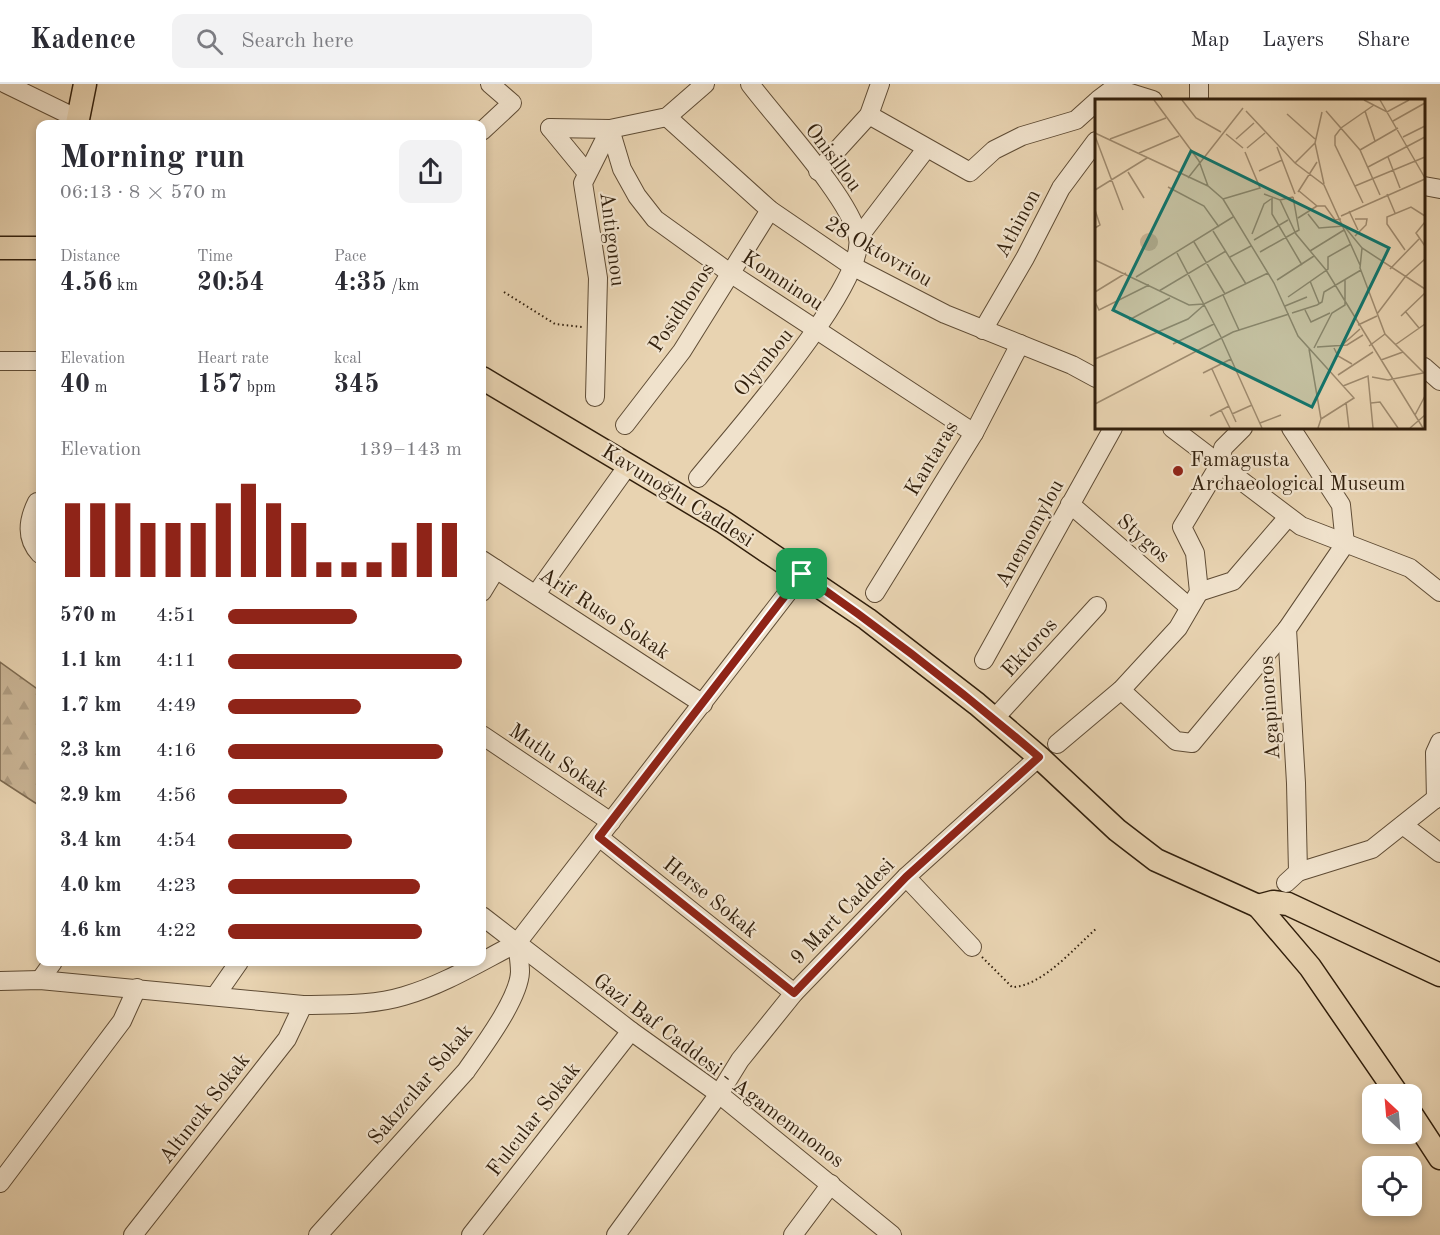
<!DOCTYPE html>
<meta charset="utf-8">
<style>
body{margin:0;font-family:"Old Standard TT",serif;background:#f2f2f3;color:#2b2b33;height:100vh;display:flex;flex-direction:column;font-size:22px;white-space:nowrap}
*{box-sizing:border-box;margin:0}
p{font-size:20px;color:#7c7c81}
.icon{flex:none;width:33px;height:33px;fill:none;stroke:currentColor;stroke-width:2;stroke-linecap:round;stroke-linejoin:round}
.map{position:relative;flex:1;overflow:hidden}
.side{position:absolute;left:36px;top:36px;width:450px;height:846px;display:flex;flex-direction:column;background:#fff;border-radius:12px;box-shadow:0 3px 9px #0003}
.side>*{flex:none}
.needle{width:39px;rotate:334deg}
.controls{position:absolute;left:1362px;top:1000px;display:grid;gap:12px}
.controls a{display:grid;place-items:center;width:60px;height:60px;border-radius:12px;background:#fff;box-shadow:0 3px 9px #0003;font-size:30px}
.pin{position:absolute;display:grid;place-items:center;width:51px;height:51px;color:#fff;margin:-26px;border-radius:12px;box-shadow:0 3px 9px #0006}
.round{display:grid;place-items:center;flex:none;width:63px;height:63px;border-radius:12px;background:#f2f2f3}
.overview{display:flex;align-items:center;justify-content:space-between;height:102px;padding:0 24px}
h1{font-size:33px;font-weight:600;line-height:45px}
.figures{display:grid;grid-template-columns:repeat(3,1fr);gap:9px;height:102px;padding:6px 24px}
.figures div{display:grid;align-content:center}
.figures b{font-size:26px;font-weight:600}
.figures small{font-size:16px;font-weight:400}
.figures p{font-size:16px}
.chart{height:168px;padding:12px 24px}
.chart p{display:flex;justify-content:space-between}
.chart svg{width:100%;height:108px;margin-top:6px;stroke:#8f2418;stroke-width:6}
ul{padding:0 24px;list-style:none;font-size:20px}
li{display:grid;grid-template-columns:96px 72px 1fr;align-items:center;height:45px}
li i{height:15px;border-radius:8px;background:#8f2418}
header{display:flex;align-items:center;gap:36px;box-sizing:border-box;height:84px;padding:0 30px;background:#fff;border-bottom:2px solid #e1e1e2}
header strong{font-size:28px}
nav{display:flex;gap:33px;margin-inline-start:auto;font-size:21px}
.search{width:420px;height:54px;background:#f2f2f3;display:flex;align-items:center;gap:15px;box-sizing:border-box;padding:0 21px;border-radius:12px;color:#7c7c81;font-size:22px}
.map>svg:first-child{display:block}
</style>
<header>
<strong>Kadence</strong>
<div class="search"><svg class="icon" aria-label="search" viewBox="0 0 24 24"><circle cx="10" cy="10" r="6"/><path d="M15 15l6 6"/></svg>Search here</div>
<nav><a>Map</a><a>Layers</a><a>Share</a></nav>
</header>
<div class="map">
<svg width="1440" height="1151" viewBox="0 0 1440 1151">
<defs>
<pattern id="forest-firs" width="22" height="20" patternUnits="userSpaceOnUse" patternTransform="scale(1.5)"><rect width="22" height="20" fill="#c9b495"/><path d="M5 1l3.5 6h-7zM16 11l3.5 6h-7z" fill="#ad9a7f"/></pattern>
</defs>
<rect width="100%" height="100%" fill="#e8d3b1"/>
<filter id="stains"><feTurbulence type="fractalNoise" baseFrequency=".00333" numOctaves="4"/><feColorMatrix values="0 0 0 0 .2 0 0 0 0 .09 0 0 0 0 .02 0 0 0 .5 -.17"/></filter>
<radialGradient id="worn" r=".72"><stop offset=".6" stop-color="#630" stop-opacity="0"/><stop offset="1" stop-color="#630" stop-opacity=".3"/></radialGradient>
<polygon fill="url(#forest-firs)" stroke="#7d6a50" stroke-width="1.5" points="0,578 40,607 40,722 0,696"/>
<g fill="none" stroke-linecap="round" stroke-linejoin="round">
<g stroke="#5f4c35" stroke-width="20">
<g id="minor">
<polyline points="6,0 78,35"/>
<polyline points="1098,16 1114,4 1153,16"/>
<polyline points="1199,16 1199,0"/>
<polyline points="869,31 970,88 994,66 1022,52 1076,36 1096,18"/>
<polyline points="667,33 770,126 852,182 945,230 1072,281 1096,294"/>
<polyline points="550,44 610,45 667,33 705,0"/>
<polyline points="550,44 587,89"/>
<polyline points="610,45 622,85 637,112 655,135 730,189 974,349"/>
<polyline points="482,47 512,19 490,0"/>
<polyline points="818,87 869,31 880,0"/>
<polyline points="1424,102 1440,105"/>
<polyline points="858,154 926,65"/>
<polyline points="983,246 1025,174 1061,104 1096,57"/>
<polyline points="0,277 40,277"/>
<polyline points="1424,283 1440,297"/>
<polyline points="595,313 598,194 583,99 610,45"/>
<polyline points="625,341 682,267 770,126"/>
<polyline points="1172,344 1301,442 1410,484 1440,508"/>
<path d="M698,394C731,353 867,201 858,153C850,114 777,36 750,0"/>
<path d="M37,418C28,436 25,454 40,470"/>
<polyline points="1070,420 1189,523"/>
<polyline points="482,476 703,620"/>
<polyline points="482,508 496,485"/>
<polyline points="1199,508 1233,497 1288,433"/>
<polyline points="875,509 974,349 1020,260"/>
<polyline points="536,510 629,380"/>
<polyline points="984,576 1113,344"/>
<polyline points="1121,606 1176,657 1192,659 1287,545"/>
<polyline points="994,635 1097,522"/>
<polyline points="482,651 611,738"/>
<polyline points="1057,660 1121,606 1178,544 1199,508 1195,469 1182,443 1220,380 1223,364 1243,344"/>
<polyline points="1436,715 1435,669 1440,658"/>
<polyline points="1403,741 1440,769"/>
<polyline points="599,753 794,909"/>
<polyline points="1298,788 1372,765 1440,711"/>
<polyline points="906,793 972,863"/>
<polyline points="1286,799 1298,788 1296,699 1287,545 1345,460 1341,421 1291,344"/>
<polyline points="482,832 631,947 719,1010 892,1151"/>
<polyline points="40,896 53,878"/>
<path d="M0,897L40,896L303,921C336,920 371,922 404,912C443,901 480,878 517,859L802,490"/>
<polyline points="216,911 239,878"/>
<polyline points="0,1099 122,937 137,904"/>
<polyline points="133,1151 287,955 303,921"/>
<path d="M318,1151L466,987C482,964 519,915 520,888C520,878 518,868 517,859"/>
<polyline points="471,1151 631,947"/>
<polyline points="616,1151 719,1010 740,976 794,909 906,793 1039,673"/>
<polyline points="793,1151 831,1100"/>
</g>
</g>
<g stroke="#311f0c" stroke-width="25">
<g id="major">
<polyline points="77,40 85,0"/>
<polyline points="0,164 40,164"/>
<polyline points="482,294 722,437 867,535 977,620 1039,673 1117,746 1156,776 1258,822 1273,818 1288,820 1440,891"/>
<polyline points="1258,822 1310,883 1398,1011"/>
<polyline points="1412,1031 1440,1074"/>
</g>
</g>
<g stroke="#311f0c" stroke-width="2" stroke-dasharray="1.5 3" stroke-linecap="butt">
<polyline points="504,208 555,240 582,243"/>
<path d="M982,873L1012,903C1042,903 1075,863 1097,844"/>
</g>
<use href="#minor" stroke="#f0e2cc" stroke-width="18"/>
<use href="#major" stroke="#e8d3b1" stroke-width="22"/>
</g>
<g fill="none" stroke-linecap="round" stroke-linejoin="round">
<g stroke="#fff" stroke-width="12">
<path id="route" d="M802,490C884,547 963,608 1039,673L906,793L794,909L599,753Z"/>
</g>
<use href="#route" stroke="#8f2418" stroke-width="8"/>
</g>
<circle fill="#8f2418" stroke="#f0e2cc" stroke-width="2" cx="1178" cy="387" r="6"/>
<g text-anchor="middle" stroke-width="4.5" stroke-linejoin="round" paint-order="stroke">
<g font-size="21" fill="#311f0c" stroke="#f0e2cc">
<text transform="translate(834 73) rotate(53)" y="7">Onisillou</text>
<text transform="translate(1017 139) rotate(-62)" y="7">Athinon</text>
<text transform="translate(613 155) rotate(83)" y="7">Antigonou</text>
<text transform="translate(879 167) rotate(30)" y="7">28 Oktovriou</text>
<text transform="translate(783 196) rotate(33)" y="7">Komninou</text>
<text transform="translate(681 223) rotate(-57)" y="7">Posidhonos</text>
<text transform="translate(763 278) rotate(-51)" y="7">Olymbou</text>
<text transform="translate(931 374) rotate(-59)" y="7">Kantaras</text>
<text transform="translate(678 411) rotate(32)" y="7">Kavunoğlu Caddesi</text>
<text transform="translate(1029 449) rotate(-61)" y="7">Anemomylou</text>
<text transform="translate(1144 454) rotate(41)" y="7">Stygos</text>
<text transform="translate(605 529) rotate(33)" y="7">Arif Ruso Sokak</text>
<text transform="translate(1029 563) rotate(-48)" y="7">Ektoros</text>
<text transform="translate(1269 624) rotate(-94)" y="7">Agapinoros</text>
<text transform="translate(559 676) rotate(34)" y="7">Mutlu Sokak</text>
<text transform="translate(711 813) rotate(39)" y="7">Herse Sokak</text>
<text transform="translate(842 827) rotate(-46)" y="7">9 Mart Caddesi</text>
<text transform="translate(719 986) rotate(37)" y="7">Gazi Baf Caddesi - Agamemnonos</text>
<text transform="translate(420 1000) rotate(-50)" y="7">Sakızcılar Sokak</text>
<text transform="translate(204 1024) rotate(-52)" y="7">Altıncık Sokak</text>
<text transform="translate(533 1035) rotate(-52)" y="7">Fulcular Sokak</text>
</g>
<g font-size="21" fill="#311f0c" stroke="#f0e2cc" text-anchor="start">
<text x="1190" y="382">Famagusta<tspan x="1190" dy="24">Archaeological Museum</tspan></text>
</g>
</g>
<g transform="translate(1095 15)">
<rect width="330" height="330" fill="#e8d3b1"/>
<path d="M45 143a9 9 0 1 1 18 0a9 9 0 1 1-18 0Z" fill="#c9b495"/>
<path fill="none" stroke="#9f8b6f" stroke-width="1.5" d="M59,1L104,62M87,1L101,19L126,33M269,1L292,13L314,1M285,1L330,79M151,12L200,64L229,86L265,166M231,12L265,51L285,96M270,12L280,42M227,13L220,44L229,85M192,15L220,40M298,22L330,4M0,34L113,87L128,100L179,184L203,237L259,299L226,320M131,35L148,49M0,37L28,111M308,38L330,27M15,40L71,19M141,40L159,24M182,48L200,95M152,49L170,34M265,51L303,29M44,54L84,37M293,58L305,89M104,62L113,87M200,64L220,44M273,68L330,38M164,72L187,61M33,73L49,99M93,79L148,9M260,87L330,58M73,88L109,107L124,128M0,91L52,59M204,92L222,107H230L240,121L246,120M203,93L222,63M169,95L185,101L198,98M292,95L300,114M177,99V115L207,166M128,100L165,89L150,53M185,101L201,135L231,171L328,329M268,104L240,46V37L246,29L279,6M0,111L5,126L0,129M254,112L263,131M213,115L224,129L249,127L267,149L330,190M246,117L330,80M203,119L222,107M330,123L321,134L330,147M118,132L151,185M157,135L169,105L176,100M260,137L271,126L272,120H260M159,141L193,121M99,143L130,195M267,149L265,169L290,235L330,275M310,151L292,125V118L316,108L330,117M215,152L249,131M165,153L204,131L198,98M82,154L127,240L167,329M135,158L156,147M0,161L94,206L109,205L173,174M295,170L324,140M41,178L138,118M182,181L219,157M215,182L224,204M64,192L131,152M0,193L31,174M128,196L144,231M193,198L233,170V158L256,145M0,203L4,211L54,186M190,207L212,198M210,211L216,223L235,214M310,212L324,229M197,214L222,206L227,203L229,193L266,171M282,215L310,178L330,160M306,217L330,194M34,221L75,199M263,226L282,217M78,245L119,225M300,246L330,225M246,247L265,230M274,247L290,235M222,248L252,246L268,236M219,249L237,214L250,206V180M239,249L243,257L257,265M214,250L226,320L223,329M0,260L93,220L109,206M286,261L308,253M117,270L141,323M108,274L136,260M243,276L278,253M277,278L293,281L328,274M248,287L273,277L278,329M251,303L254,329M276,304L285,303L303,329M0,305L138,233L194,215M126,311L135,329M137,315L157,306M320,316L330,297M115,317L134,307M165,324L186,316M315,329L330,316"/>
<path fill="#0f766e" fill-opacity="0.15" stroke="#0f766e" stroke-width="3" d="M96,52L294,149L217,308L18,211Z"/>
<rect width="330" height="330" fill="none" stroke="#311f0c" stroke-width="3"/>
</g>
<rect width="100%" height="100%" filter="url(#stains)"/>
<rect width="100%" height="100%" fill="url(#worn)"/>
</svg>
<div class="controls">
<a><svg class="needle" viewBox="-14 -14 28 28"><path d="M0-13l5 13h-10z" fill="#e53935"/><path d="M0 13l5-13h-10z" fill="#7c7c81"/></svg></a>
<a><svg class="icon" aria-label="locate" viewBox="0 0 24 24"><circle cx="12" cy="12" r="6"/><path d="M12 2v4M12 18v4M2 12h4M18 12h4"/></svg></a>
</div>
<div class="pin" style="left:802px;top:490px;background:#1e9e55"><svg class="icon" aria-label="arrive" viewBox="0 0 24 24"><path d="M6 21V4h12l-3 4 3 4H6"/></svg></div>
<section class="side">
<div class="overview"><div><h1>Morning run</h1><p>06:13 · 8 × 570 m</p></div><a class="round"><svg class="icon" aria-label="share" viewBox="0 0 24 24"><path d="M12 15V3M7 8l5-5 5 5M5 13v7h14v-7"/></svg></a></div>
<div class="figures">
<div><p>Distance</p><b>4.56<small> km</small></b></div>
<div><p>Time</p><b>20:54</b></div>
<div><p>Pace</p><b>4:35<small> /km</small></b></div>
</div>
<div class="figures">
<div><p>Elevation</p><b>40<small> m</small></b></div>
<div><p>Heart rate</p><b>157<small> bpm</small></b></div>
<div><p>kcal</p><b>345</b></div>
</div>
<div class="chart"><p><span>Elevation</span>139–143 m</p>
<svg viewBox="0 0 160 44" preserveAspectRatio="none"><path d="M5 44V14M15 44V14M25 44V14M35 44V22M45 44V22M55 44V22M65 44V14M75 44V6M85 44V14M95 44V22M105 44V38M115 44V38M125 44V38M135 44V30M145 44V22M155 44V22"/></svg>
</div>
<ul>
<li><b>570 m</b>4:51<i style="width:55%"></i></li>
<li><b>1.1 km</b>4:11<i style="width:100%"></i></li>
<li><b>1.7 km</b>4:49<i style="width:57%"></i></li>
<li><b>2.3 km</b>4:16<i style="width:92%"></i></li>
<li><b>2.9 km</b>4:56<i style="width:51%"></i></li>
<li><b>3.4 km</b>4:54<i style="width:53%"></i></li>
<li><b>4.0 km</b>4:23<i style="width:82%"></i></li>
<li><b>4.6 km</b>4:22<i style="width:83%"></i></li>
</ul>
</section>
</div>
